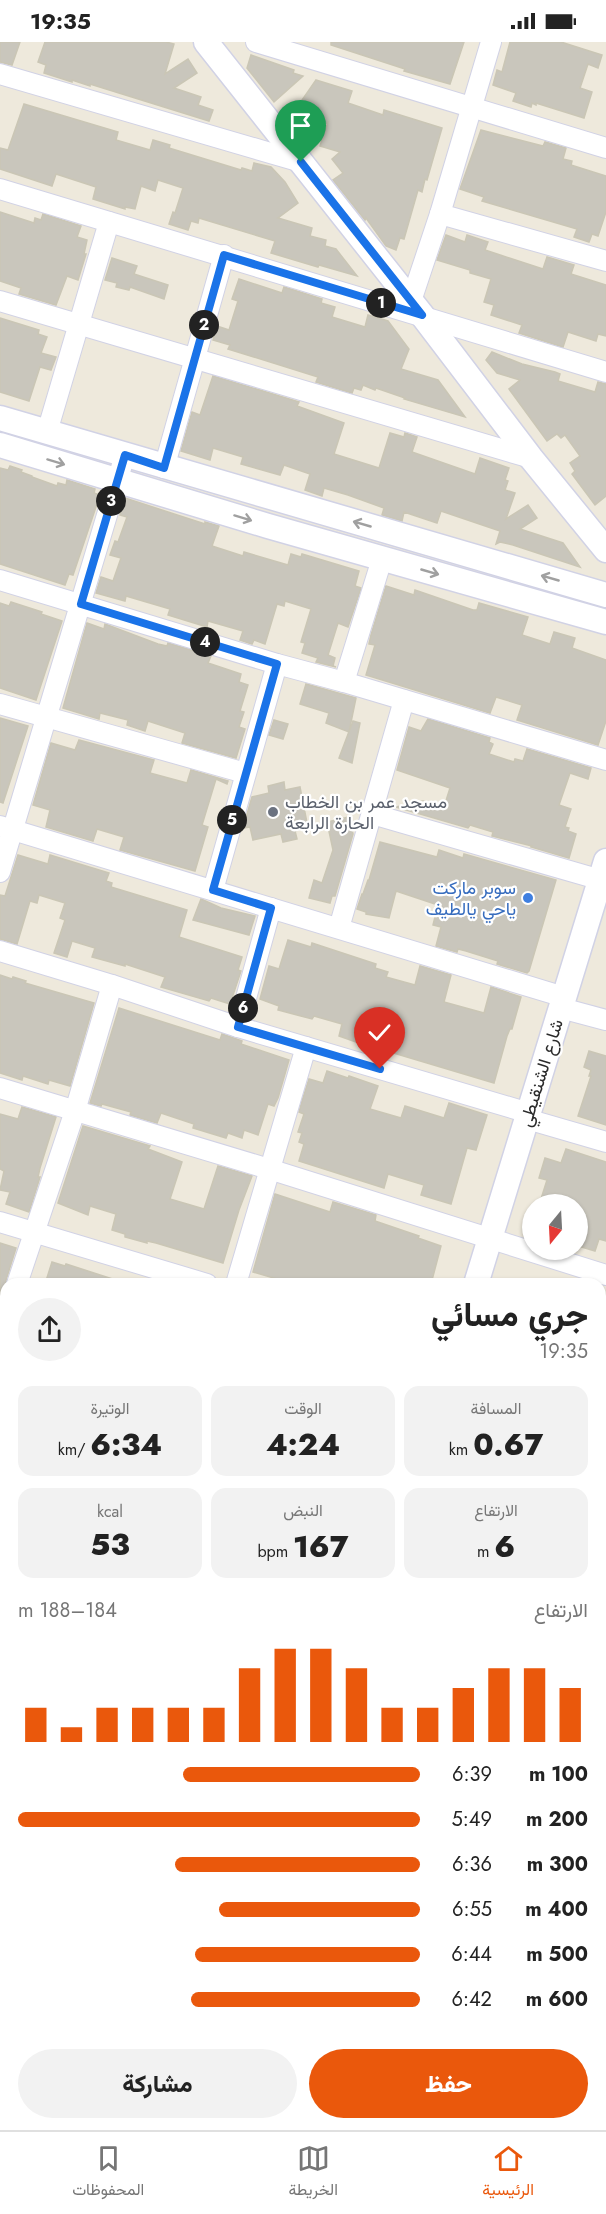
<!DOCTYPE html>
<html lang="ar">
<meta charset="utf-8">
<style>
body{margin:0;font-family:Jost,Vazirmatn,sans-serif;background:#f2f2f2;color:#222;direction:rtl;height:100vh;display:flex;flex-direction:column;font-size:22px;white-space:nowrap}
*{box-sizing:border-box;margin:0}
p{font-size:20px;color:#767676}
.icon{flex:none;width:33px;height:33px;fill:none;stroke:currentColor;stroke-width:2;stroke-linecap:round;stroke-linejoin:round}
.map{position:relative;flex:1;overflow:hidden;direction:ltr}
.sheet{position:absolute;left:0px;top:1236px;width:606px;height:852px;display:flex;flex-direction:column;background:#fff;border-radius:18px 18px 0 0;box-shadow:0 2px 4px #0004;direction:rtl}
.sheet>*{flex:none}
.needle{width:39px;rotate:198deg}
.fabs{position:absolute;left:522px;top:1152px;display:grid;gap:12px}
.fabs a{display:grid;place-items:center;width:66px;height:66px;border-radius:50%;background:#fff;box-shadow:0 2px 4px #0004;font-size:30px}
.pin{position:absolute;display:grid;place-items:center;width:51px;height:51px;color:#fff;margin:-62px -26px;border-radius:50% 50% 50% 0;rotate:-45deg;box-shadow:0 0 6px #0007}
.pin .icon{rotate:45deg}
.km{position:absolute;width:30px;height:30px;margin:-15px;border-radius:50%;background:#222;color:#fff;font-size:16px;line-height:30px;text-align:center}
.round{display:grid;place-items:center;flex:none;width:63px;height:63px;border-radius:32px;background:#f2f2f2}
.head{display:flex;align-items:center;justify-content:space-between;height:102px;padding:0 18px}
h1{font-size:33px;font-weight:800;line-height:45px}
.figures{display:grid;grid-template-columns:repeat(3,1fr);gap:9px;height:102px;padding:6px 18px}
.figures div{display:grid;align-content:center;border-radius:15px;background:#f2f2f2;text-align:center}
.figures b{font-size:30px;font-weight:800}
.figures small{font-size:16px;font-weight:400}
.figures p{font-size:16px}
.chart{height:168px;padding:12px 18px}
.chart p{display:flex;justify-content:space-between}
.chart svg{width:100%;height:108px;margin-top:6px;stroke:#ea580c;stroke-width:6}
.primary-button{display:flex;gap:12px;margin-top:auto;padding:12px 18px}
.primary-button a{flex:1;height:69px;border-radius:36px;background:#ea580c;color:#fff;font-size:24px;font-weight:800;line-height:69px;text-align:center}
.primary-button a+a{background:#f2f2f2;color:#222}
ul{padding:0 18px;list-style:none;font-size:20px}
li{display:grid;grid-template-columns:96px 72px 1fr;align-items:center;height:45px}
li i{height:15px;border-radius:8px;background:#ea580c}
.status{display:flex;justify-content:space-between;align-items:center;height:42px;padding:0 30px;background:#fff;direction:ltr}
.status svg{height:16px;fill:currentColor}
.menu{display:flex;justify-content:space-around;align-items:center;height:84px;border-top:2px solid #e0e0e0;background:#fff;font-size:16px;color:#767676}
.menu a{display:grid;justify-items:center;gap:3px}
.menu .selected{color:#ea580c}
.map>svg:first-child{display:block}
</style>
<div class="status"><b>19:35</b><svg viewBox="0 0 49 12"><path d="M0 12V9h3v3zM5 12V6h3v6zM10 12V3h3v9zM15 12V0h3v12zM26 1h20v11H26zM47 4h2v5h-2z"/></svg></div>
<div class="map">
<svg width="606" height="2088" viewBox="0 0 606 2088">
<rect width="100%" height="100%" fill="#eee9dc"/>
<g fill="#c9c6bc" stroke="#cac6b5" stroke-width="1.5">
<polygon points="0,0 20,0 12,23 0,20"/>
<polygon points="45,0 166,0 174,2 165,32 188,17 197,31 174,46 201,55 198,63 213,68 209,79 90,42 90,44 72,38 72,40 44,31 46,23 38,20"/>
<polygon points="331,0 464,0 450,42 404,29 405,27 331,3"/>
<polygon points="510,0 561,0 602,13 598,26 588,22 580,46 592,50 584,76 536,61 536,63 532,61 531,65 513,59 516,51 493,43 497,28 502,30"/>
<polygon points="251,13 294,28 293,31 303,34 274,60 247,26"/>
<polygon points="316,38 352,49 348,61 383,73 384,68 442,86 427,138 425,137 422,150 418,148 404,197 400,196 396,208 386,204 366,176 365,178 333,138 343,131 332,117 340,110 320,104 328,80 303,94 289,77"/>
<polygon points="24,62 118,90 116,98 150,108 153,98 170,103 169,106 241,128 242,126 252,129 254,121 271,125 285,140 298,161 278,176 312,186 310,194 326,198 325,204 336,207 357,234 319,223 318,225 271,211 275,199 199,176 198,181 191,179 188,188 169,182 173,170 175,171 183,146 158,138 155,149 141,144 135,167 125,165 125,167 93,157 96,145 56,132 52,144 0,127 0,106 8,108"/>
<polygon points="481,88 543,104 545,100 566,106 563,117 572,119 571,123 606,134 606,170 598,194 592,192 589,200 574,195 577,187 482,159 484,155 460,147"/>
<polygon points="0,170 34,181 35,176 41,178 43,172 81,184 77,195 87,198 84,212 86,212 78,238 67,234 56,263 19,252 21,246 0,239"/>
<polygon points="446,193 465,200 467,193 488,200 485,208 543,227 547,215 574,223 571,232 606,243 606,294 598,292 596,299 568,290 563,305 519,291 522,283 491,273 494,263 484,260 491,237 470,231 470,228 437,218"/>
<polygon points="112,216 137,224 134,232 168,243 164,257 130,245 129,248 116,245 117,241 105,238"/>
<polygon points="239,237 282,251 284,245 322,257 321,261 335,265 332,275 365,285 368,273 388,279 409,307 401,327 438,338 465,375 404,357 405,356 376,346 375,348 363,343 361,348 354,346 352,351 316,340 318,335 228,307 230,303 213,298 217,284 229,288 238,259 232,257"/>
<polygon points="0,276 39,288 38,292 47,295 41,311 56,315 51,328 40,325 29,359 0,350"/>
<polygon points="492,310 522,322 555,330 560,332 558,339 595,350 598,340 606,342 606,454 595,463 572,432 575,429 570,421 580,414 565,393 561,396 557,392 547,399 509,347 520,338 497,331 486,318"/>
<polygon points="213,334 299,360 297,364 344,381 334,412 379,426 390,391 404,395 405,391 417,395 412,410 475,432 480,416 509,426 505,438 508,439 505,448 515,451 506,477 528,463 537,476 520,487 563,501 580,525 513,503 500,500 496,502 500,489 441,469 437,481 404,470 402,479 382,473 384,466 348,453 324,446 322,454 305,448 310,432 284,423 280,433 241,422 243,415 213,406 210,418 181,409 192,370 200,373"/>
<polygon points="10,424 22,428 21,430 32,434 32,435 57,444 58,441 66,443 67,438 95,447 94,451 100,453 73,533 69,532 65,543 0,522 0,426 8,428"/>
<polygon points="125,456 205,482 205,480 219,484 212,504 243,514 244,510 288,523 291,512 301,515 302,512 359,529 355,544 361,546 348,585 338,581 328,613 335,616 333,624 336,625 316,620 318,616 302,611 305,601 301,600 311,567 285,559 284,564 277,562 265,602 254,598 252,602 240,598 243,589 208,579 207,585 168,573 170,567 126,554 125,559 96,551 101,535 113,539 121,516 110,513 115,499 118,500 127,475 120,473"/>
<polygon points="386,544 414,553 415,548 473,568 477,568 479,561 528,575 522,593 550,602 554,590 575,596 572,606 606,618 606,679 598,703 517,678 522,663 496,655 490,671 366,633 375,603 369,602 371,593"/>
<polygon points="11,560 42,570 41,572 62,579 36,658 0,646 0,561 9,564"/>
<polygon points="87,581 104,587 105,582 158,602 167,604 168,601 211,614 208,621 241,632 239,640 248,643 240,669 244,670 239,685 245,687 236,716 182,701 185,691 148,679 145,689 127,683 128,678 100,671 99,677 63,666"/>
<polygon points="306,642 356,656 349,690 326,681 329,671 300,662"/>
<polygon points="0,676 28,684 3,761 0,760"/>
<polygon points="428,677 490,696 489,700 493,702 489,712 514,720 515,717 523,719 527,707 591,726 588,737 570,731 559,763 571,767 565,785 569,786 568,789 576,792 569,816 531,805 532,804 492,794 493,790 470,783 468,786 396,765 423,759 444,765 450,746 397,728 409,685 421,689"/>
<polygon points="274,678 288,682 283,697 269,693"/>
<polygon points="353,679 360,681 352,721 339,716"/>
<polygon points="79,698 154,718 150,731 187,741 191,728 228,739 227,742 216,737 202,783 208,785 195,829 120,808 124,795 97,787 93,799 46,785 50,768 33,763 51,701 75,708"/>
<polygon points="284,740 285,748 300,745 308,786 295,789 297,797 283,800 281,792 253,798 250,785 243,786 252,755 269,751 268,744"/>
<polygon points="349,775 353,792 335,854 332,854 330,861 309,856 314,838 322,841 333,808 327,780"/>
<polygon points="380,800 437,815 439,808 463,816 464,812 556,838 529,929 527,931 497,922 498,919 466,909 458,907 457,910 436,904 441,885 433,883 438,863 396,849 389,876 366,872 366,870 357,867 362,852 363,852 368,838 369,838"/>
<polygon points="18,813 48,822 50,813 109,831 106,839 112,841 111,845 187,868 179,895 242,915 238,928 241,929 230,962 211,956 209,959 161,945 165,935 125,922 125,924 92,915 95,906 72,899 67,915 54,911 65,878 60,876 65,861 39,853 37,861 30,859 17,902 0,897 0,853 5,854"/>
<polygon points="201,857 221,866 255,874 249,893 193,878"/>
<polygon points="288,898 311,905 312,901 376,922 375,926 388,930 386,935 415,943 420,924 451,933 444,960 484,971 491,945 521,955 512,987 510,987 507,994 494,1041 380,1007 382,999 359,991 356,1000 339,994 342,982 314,974 312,977 278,968 279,964 260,957 269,924 279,927"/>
<polygon points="0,933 12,937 13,935 26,939 25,941 94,961 70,1044 49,1038 48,1042 23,1034 22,1038 0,1031"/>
<polygon points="119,966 220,998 222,992 242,999 241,1002 289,1018 278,1056 274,1064 268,1062 258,1093 244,1088 242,1096 228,1091 226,1096 193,1086 194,1082 161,1071 157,1081 130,1073 131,1070 102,1062 101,1064 90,1061"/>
<polygon points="589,1009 606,1014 606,1083 578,1074 591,1034 589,1034 591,1028 584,1025"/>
<polygon points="327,1029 348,1036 349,1034 378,1044 370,1067 401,1076 405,1064 444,1076 449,1061 487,1073 476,1108 467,1106 451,1162 421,1153 424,1143 388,1132 384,1146 299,1119 304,1102 299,1100 302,1091 298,1090 304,1072 299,1070 302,1059 309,1037 323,1041"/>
<polygon points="22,1065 56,1075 40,1126 38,1135 40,1135 29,1170 6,1162 10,1150 0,1148 4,1129 0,1127 0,1072 18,1077"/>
<polygon points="83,1084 150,1104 148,1107 182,1120 170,1157 204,1167 218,1124 252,1134 239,1168 223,1221 156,1201 147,1199 147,1201 125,1195 125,1192 112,1188 116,1172 90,1164 88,1173 58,1161"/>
<polygon points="566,1107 606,1120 606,1199 599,1197 595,1209 578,1204 578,1162 547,1162 540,1160 547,1138 539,1136 545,1116 561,1121"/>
<polygon points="275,1152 330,1170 333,1160 376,1173 375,1179 419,1194 418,1196 441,1204 431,1242 294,1242 253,1230"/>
<polygon points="0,1201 16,1206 6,1238 6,1251 3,1261 0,1261"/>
<polygon points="52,1220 65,1224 66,1222 119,1239 119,1242 45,1242"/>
</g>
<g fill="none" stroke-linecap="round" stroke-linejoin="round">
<g stroke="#d1d2e5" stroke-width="22">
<g id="minor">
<polyline points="256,0 606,106"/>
<polyline points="0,32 301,120"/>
<polyline points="0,147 606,330"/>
<polyline points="440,172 606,219"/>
<polyline points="0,259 531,416"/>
<polyline points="411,259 440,172 491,0"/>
<polyline points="47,390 109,180"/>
<polyline points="164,426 224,213"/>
<polyline points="0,538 277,622 344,640 606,718"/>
<polyline points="344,640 382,517"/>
<polyline points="0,662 245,731"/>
<polyline points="372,772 601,838"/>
<polyline points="0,784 564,955"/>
<polyline points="0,830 125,413"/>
<polyline points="213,848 277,622"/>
<polyline points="339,886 404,658"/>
<polyline points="0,909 112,943 238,985 529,1071"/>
<polyline points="561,966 606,978"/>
<polyline points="238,985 271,866"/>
<polyline points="0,1046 269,1127 606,1233"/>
<polyline points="527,1077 606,1100"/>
<polyline points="0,1180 207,1242"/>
<polyline points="17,1242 75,1069 112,943"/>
<polyline points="236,1242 306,1005"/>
<polyline points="0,1298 6,1279"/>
<polyline points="600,1372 606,1373"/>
<polyline points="0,1445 6,1447"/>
<polyline points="600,1492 606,1494"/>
<polyline points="0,1574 6,1576"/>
<polyline points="600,1626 606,1628"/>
<polyline points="0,1673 6,1655"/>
<polyline points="0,1694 6,1696"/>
<polyline points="600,1751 606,1753"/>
<polyline points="0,1824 6,1826"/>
<polyline points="600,1878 606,1880"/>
<polyline points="0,1950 6,1952"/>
<polyline points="600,1972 606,1954"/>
<polyline points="600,2002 606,2003"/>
<polyline points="454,2082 473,2088"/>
<polyline points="561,2088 563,2082"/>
</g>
</g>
<g stroke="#d1d2e5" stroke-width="27">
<g id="tertiary">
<polyline points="206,0 422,273 531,416 606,508"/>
<polyline points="0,376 606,553"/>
<polyline points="0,403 268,484 606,580"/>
<polyline points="476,1242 606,819"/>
<polyline points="220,2088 222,2082"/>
</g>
</g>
<use href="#minor" stroke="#fff" stroke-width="20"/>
<use href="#tertiary" stroke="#fff" stroke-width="24"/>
</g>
<defs><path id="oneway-shaft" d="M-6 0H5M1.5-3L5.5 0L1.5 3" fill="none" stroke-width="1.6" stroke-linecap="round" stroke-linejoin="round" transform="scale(1.5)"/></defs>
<g stroke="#a0a0a0">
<use href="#oneway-shaft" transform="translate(56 420) rotate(17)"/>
<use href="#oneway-shaft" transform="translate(243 476) rotate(17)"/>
<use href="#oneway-shaft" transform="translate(362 482) rotate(-164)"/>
<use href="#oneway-shaft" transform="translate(430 530) rotate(16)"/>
<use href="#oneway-shaft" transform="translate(550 536) rotate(-164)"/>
</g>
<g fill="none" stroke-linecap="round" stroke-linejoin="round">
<g stroke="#fff" stroke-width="12">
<polyline id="route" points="301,120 422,273 224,213 164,426 125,413 81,562 277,622 213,848 271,866 238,985 380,1027"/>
</g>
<use href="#route" stroke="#1a73e8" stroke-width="8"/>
</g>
<circle fill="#6b7280" stroke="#fff" stroke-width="2" cx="273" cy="770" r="6"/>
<circle fill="#3f7fe0" stroke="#fff" stroke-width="2" cx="528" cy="856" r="6"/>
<g text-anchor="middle" stroke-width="4.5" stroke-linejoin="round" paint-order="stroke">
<g font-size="18" fill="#5b616d" stroke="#fff" text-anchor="start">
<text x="285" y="766">مسجد عمر بن الخطاب<tspan x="285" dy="21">الحارة الرابعة</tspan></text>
</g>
<g font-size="18" fill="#366cbe" stroke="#fff" text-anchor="end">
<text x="516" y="852">سوبر ماركت<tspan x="516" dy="21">ياحي يالطيف</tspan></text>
</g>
<g font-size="18" fill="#2b2b2b" stroke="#fff">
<text transform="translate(541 1031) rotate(-73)" y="6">شارع الشنقيطي</text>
</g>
</g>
</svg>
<div class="fabs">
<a><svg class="needle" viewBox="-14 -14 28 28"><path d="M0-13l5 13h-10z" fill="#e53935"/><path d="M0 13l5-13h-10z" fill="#767676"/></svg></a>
</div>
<div class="pin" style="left:301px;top:120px;background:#1e9e55"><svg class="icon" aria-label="arrive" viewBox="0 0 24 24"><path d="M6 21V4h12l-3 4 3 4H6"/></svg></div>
<div class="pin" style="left:380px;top:1027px;background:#d93025"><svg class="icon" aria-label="check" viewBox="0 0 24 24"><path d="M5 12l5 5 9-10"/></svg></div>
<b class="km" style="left:381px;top:261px">1</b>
<b class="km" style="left:204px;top:283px">2</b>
<b class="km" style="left:111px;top:459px">3</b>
<b class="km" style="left:205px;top:600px">4</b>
<b class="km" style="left:232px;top:778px">5</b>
<b class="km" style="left:243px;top:966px">6</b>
<section class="sheet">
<div class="head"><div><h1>جري مسائي</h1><p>19:35</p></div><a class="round"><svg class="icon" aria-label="share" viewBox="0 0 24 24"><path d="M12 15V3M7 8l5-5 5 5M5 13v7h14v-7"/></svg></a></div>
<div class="figures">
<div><p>المسافة</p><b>0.67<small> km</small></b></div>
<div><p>الوقت</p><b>4:24</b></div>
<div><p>الوتيرة</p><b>6:34<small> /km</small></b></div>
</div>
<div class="figures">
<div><p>الارتفاع</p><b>6<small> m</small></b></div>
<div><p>النبض</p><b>167<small> bpm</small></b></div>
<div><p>kcal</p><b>53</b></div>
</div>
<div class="chart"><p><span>الارتفاع</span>184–188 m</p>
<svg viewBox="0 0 160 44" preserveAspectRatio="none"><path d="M5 44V30M15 44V38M25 44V30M35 44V30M45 44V30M55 44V30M65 44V14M75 44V6M85 44V6M95 44V14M105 44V30M115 44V30M125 44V22M135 44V14M145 44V14M155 44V22"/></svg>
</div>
<ul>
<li><b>100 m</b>6:39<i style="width:59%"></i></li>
<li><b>200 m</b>5:49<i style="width:100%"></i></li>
<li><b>300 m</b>6:36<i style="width:61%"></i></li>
<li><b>400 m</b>6:55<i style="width:50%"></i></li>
<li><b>500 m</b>6:44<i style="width:56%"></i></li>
<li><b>600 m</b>6:42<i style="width:57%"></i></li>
</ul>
<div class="primary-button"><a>حفظ</a><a>مشاركة</a></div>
</section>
</div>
<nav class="menu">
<a class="selected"><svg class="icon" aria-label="home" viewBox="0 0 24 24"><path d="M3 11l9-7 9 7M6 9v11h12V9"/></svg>الرئيسية</a>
<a><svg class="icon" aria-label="map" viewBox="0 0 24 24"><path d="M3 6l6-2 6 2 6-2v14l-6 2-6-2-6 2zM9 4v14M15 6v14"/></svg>الخريطة</a>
<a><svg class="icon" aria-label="saved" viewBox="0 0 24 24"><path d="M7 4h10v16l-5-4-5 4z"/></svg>المحفوظات</a>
</nav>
